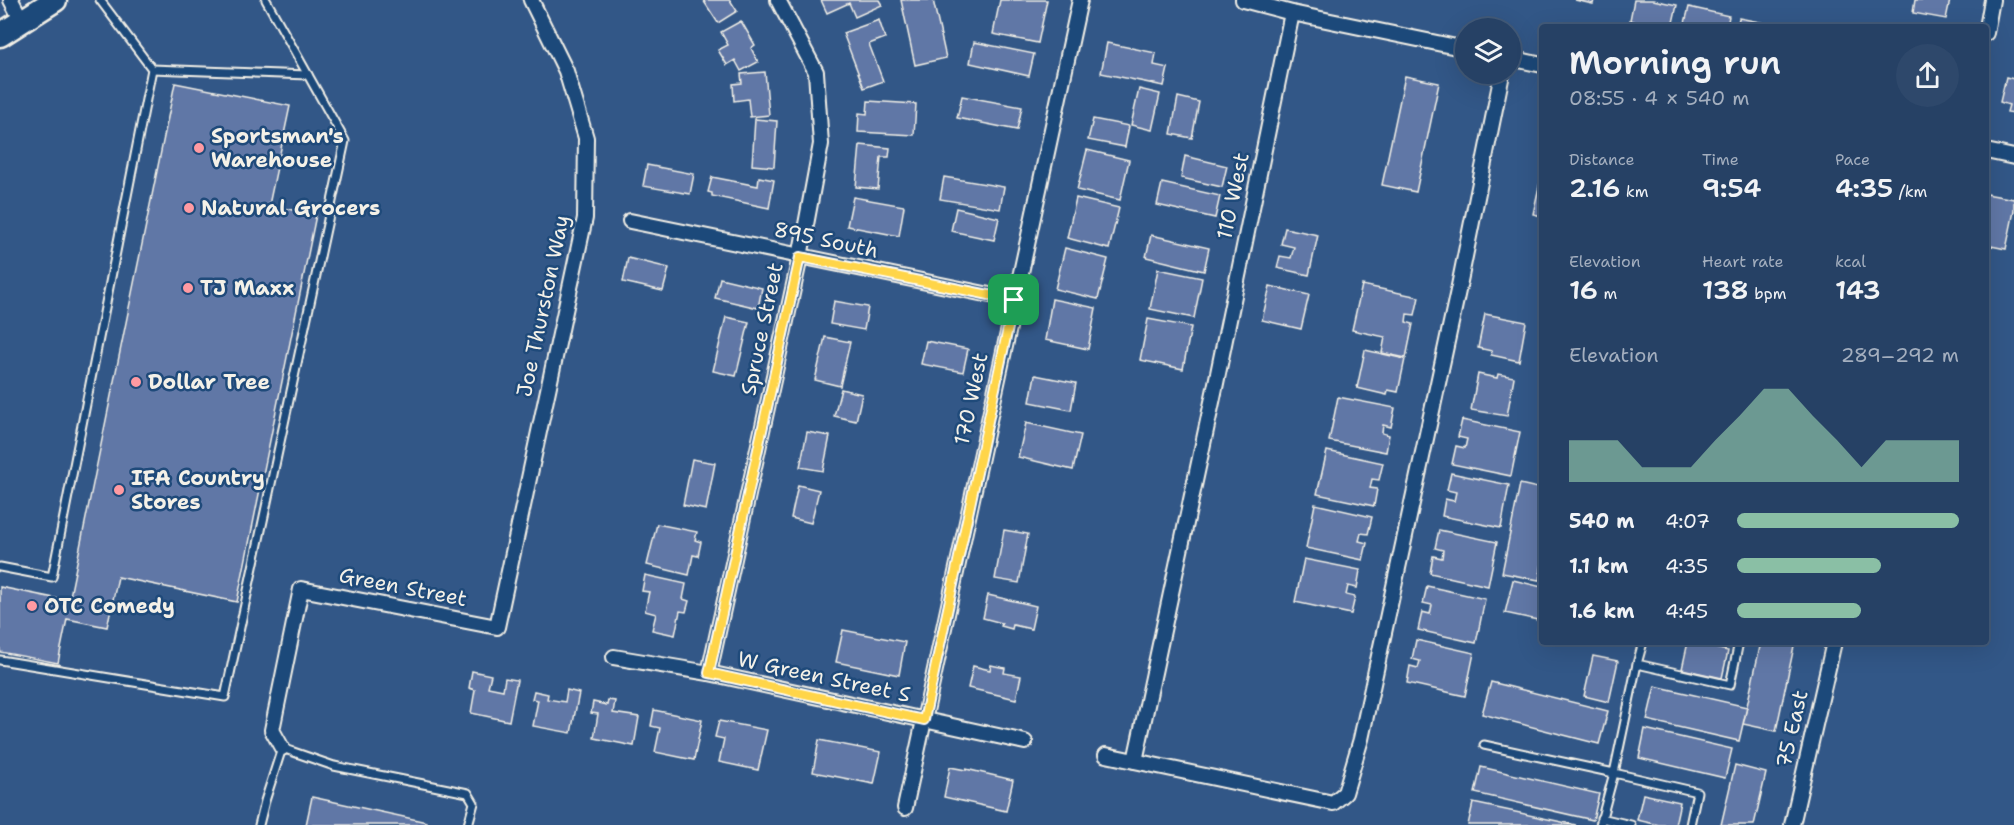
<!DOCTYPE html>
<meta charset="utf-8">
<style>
body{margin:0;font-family:"Shantell Sans",sans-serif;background:#2e486b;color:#f1f3f6;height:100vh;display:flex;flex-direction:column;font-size:22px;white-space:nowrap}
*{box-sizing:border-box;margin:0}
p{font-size:20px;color:#a4afbf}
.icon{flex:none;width:33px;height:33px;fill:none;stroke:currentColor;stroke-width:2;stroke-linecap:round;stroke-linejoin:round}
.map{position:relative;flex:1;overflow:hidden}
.panel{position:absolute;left:1539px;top:24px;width:450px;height:621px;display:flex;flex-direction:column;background:#264165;border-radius:6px;box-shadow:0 6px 24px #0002,0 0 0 2px #425a79}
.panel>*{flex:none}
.tools{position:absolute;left:1455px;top:18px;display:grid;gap:12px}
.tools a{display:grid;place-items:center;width:66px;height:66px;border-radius:50%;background:#264165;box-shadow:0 6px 24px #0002,0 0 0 2px #425a79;font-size:30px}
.pin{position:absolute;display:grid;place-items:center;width:51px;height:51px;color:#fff;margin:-26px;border-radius:12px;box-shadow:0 3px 9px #0006}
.round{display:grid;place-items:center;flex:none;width:63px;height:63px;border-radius:32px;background:#2e486b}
.head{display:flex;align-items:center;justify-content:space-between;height:102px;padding:0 30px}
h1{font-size:33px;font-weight:600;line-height:45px}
.stats{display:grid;grid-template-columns:repeat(3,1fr);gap:9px;height:102px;padding:6px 30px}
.stats div{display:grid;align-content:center}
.stats b{font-size:26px;font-weight:600}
.stats small{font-size:16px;font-weight:400}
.stats p{font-size:16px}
.chart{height:168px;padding:12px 30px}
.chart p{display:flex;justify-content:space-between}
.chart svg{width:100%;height:108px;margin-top:6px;fill:#8abfa5;opacity:.7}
ul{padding:0 30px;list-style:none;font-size:20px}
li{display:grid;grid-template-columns:96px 72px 1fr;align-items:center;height:45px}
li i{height:15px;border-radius:8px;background:#8abfa5}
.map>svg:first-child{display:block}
</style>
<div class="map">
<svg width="2014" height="825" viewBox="0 0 2014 825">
<rect width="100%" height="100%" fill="#325787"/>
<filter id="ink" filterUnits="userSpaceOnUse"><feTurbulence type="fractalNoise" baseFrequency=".0167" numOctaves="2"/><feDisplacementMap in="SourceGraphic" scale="12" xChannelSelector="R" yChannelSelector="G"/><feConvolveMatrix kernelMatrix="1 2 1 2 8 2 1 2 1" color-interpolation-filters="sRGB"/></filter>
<g filter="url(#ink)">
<g fill="#6177a6" stroke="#f4f1e8" stroke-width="1.5">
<polygon points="703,0 730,0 737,11 718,23"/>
<polygon points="821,0 879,0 882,5 855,17 849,3 827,13"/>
<polygon points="901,0 933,0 946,58 915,65"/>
<polygon points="1000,0 1047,0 1038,43 993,34"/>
<polygon points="1575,0 1594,0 1593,4"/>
<polygon points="1634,0 1653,0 1677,5 1672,27 1633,27 1634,21 1630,20"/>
<polygon points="1915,0 1950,0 1946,19 1913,13"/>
<polygon points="1689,7 1729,16 1727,27 1684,27"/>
<polygon points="1739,18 1780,26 1780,27 1737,27"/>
<polygon points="879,20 885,38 869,44 883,81 864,88 843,33"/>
<polygon points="741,21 755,45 751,48 758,62 741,71 735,60 727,65 718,50 728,45 721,32"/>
<polygon points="974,42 1034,54 1029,76 970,63"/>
<polygon points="1107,43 1156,53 1154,65 1168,68 1164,86 1101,73"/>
<polygon points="765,72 769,115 750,117 748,99 734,101 733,84 742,83 741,74"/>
<polygon points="1405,76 1439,83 1416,192 1382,185"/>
<polygon points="2006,77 2014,79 2014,113 2007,112 2009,105 2000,102"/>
<polygon points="175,83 290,106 269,205 316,215 237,602 118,577 107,627 67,619 58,663 0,652 0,587 69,601"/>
<polygon points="1139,89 1160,94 1152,130 1131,125"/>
<polygon points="962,96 1022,107 1017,130 957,118"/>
<polygon points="1178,97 1199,102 1192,138 1171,134"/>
<polygon points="868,101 916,104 914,135 858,132 859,113 867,114"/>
<polygon points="755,119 777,121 774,167 752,165"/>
<polygon points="1093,119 1129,126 1125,147 1088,140"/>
<polygon points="860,145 890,148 889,157 881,157 878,189 856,187"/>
<polygon points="1087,150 1129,160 1120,200 1077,190"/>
<polygon points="1185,156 1227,166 1222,187 1181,178"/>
<polygon points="647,165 694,174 690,194 643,186"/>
<polygon points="1542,173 1542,216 1533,214"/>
<polygon points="712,177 758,186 759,177 774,180 769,208 712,196 712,193 708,192"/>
<polygon points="944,177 1004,187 1000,209 940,199"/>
<polygon points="1162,183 1220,196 1215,218 1157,205"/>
<polygon points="1986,194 2014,199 2014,211 2006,249 1986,245"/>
<polygon points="853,197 904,206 899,236 847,226"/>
<polygon points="1076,198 1119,208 1109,249 1067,238"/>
<polygon points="956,208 999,218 994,240 951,231"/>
<polygon points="1285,228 1318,235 1309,275 1277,268 1280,256 1291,258 1294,247 1281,244"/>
<polygon points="1151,235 1209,248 1204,271 1146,257"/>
<polygon points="1065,248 1108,259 1098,299 1055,289"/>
<polygon points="628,258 669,268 663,291 623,282"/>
<polygon points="1158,269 1202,278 1194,318 1150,309"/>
<polygon points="720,278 762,288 758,308 715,298"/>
<polygon points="1362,285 1419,297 1415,315 1407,314 1406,322 1413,324 1406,358 1382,353 1385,337 1352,330"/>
<polygon points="1270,286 1309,295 1301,329 1262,320"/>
<polygon points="1052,299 1096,308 1088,349 1045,340"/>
<polygon points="834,301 868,307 864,330 830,324"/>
<polygon points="1485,314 1526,322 1519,361 1491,355 1492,351 1478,348"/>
<polygon points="726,317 749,322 736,376 713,371"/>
<polygon points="1148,319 1191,327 1183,369 1140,360"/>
<polygon points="825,337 850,342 840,386 815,380"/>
<polygon points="926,341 968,349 963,372 921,364"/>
<polygon points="1365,350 1405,359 1398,392 1388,390 1387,395 1357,388"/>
<polygon points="1478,374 1497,378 1498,374 1514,377 1507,416 1471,410"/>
<polygon points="1035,375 1076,383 1071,410 1030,402"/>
<polygon points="841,389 862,394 856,421 834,416"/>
<polygon points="1338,397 1395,408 1391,427 1383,425 1382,433 1389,435 1386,452 1329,441"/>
<polygon points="1462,420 1520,432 1511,476 1452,464 1456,446 1465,448 1467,439 1458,437"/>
<polygon points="1026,423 1081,435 1073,470 1018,457"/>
<polygon points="807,432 830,436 823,471 800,467"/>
<polygon points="1327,451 1383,463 1379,480 1372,479 1370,488 1377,489 1374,506 1317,494"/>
<polygon points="692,459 715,463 706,510 683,505"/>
<polygon points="1451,473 1509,485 1501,528 1442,516 1445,499 1454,501 1456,492 1447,490"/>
<polygon points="1520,484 1542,489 1542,563 1539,580 1502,573"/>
<polygon points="798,485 819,490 811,523 791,518"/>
<polygon points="1315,504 1372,517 1368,534 1361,533 1359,541 1367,543 1363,560 1306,548"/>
<polygon points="657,524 697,532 695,540 701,542 698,556 693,555 689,575 647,565"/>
<polygon points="1004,530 1028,534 1019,583 995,579"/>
<polygon points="1439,530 1497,542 1488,586 1430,573 1433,556 1442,558 1443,550 1435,548"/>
<polygon points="1304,559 1360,570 1357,588 1348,586 1346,595 1355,597 1351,614 1295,602"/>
<polygon points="645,575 686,584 683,599 689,601 686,612 680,611 675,635 652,630 656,614 645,611 649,592 642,591"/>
<polygon points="1513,580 1542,587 1542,621 1505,613"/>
<polygon points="1427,586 1485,599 1476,643 1418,630 1422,612 1430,614 1432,605 1423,603"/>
<polygon points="988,595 1036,606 1031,629 1013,625 1012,629 1001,626 1002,623 983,618"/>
<polygon points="843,630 905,642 899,675 836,662"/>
<polygon points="1416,640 1474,653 1465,696 1407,683 1410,666 1418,668 1420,661 1412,659"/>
<polygon points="1688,642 1728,651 1722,678 1682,669"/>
<polygon points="1761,642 1795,642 1776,731 1743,724"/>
<polygon points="1593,656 1618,661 1609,702 1584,696"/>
<polygon points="991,665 1005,668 1004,673 1021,676 1016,699 968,688 973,666 990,670"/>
<polygon points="472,671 491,675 488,687 503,690 505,678 517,680 509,721 471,713 475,690 469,688"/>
<polygon points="1491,682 1608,711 1599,744 1482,714"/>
<polygon points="1655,686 1747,707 1739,741 1647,720"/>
<polygon points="567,690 579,693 571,733 533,726 538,700 532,699 534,691 548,694 547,699 565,702"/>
<polygon points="608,700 615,701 613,713 639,717 634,746 594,738 598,714 591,713 593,702 607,705"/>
<polygon points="654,710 702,720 694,760 655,752 660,728 651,726"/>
<polygon points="719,721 767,730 758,770 719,762 724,739 715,737"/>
<polygon points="1645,729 1732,749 1725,778 1639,758"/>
<polygon points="819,740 881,752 874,784 813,772"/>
<polygon points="1735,765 1766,773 1754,825 1721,825"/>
<polygon points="950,767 966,770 966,769 1013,780 1006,811 944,797"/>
<polygon points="1481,767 1599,794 1593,820 1475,793"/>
<polygon points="1643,794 1680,802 1675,825 1659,825 1637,820"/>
<polygon points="312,797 427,822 426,825 306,825"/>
<polygon points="1473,803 1576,825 1468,825"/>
</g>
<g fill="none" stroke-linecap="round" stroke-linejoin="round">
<g stroke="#f4f1e8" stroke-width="11">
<g id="lane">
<polyline points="152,69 308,75"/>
<polyline points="0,567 52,577 152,69 100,0"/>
<polyline points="1643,642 1637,664 1730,685 1739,642"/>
<polyline points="0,660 225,697 345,141 266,0"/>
<polyline points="1484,745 1614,773 1637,664"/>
<polyline points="1601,818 1631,825"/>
<polyline points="259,825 265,801 282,748 334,766 468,793 474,803 468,825"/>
<polyline points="1600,825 1614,773 1697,792 1690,825"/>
</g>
</g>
<g stroke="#f4f1e8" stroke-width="18">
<g id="street">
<polyline points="11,0 22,21"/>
<polyline points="1243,0 1292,13 1466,49"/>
<polyline points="1986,33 1992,0"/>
<polyline points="1510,58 1542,65"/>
<polyline points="1986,151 2014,157"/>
<polyline points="630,221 1014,300"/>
<polyline points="614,657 709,673 1025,742"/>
<polyline points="709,673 800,257 821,144 816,72 778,0"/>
<polyline points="282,748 272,730 301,589 497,627 585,218 586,138 566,71 531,0"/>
<polyline points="1106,755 1333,803 1345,793 1361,739 1459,286 1502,74"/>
<polyline points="1135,761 1215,388 1292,13"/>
<polyline points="905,808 1080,0"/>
<polyline points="1792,825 1834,642"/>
</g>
</g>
<g stroke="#f4f1e8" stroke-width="27">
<polyline id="primary" points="0,35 55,0"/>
</g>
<use href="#lane" stroke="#1f4a7a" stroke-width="7"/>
<use href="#street" stroke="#1f4a7a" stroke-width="14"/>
<use href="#primary" stroke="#1f4a7a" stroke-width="22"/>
</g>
</g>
<g fill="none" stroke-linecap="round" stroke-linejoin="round" filter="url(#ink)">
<g stroke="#fff" stroke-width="12">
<polygon id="route" points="800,257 1014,300 924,720 709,673"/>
</g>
<use href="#route" stroke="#ffd54a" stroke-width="8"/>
</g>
<g fill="#ff9aa2" stroke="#1f4a7a" stroke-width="2">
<circle cx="199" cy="148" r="6"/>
<circle cx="189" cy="208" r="6"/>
<circle cx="188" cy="288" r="6"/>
<circle cx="136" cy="382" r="6"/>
<circle cx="119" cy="490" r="6"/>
<circle cx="32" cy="606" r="6"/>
</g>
<g text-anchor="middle" stroke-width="5" stroke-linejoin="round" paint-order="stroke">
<g font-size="21" font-weight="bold" fill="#f4f1e8" stroke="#1f4a7a" text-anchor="start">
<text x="211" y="143">Sportsman's<tspan x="211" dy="24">Warehouse</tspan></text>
<text x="201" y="215">Natural Grocers</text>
<text x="200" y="295">TJ Maxx</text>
<text x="148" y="389">Dollar Tree</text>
<text x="131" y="485">IFA Country<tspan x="131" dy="24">Stores</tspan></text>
<text x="44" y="613">OTC Comedy</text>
</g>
<g font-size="21" fill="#f4f1e8" stroke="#1f4a7a">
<text transform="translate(1233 196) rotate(-78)" y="7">110 West</text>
<text transform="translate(826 240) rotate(12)" y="7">895 South</text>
<text transform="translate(543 306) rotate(-78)" y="7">Joe Thurston Way</text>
<text transform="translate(762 329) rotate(-78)" y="7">Spruce Street</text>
<text transform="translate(971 399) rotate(-78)" y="7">170 West</text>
<text transform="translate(403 587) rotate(11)" y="7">Green Street</text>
<text transform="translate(824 677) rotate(12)" y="7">W Green Street S</text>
<text transform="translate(1792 729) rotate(-77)" y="7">75 East</text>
</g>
</g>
</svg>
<div class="tools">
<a><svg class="icon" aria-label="layers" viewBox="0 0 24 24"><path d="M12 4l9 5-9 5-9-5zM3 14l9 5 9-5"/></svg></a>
</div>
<div class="pin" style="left:1014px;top:300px;background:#1e9e55"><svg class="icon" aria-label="arrive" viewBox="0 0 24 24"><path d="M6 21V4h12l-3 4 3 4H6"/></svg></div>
<section class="panel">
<div class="head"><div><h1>Morning run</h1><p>08:55 · 4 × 540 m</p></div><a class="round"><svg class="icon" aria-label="share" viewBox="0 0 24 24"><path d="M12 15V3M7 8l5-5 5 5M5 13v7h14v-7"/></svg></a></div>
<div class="stats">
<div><p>Distance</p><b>2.16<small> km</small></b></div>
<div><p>Time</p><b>9:54</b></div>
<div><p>Pace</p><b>4:35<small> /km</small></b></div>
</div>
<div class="stats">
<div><p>Elevation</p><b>16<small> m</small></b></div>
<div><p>Heart rate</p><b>138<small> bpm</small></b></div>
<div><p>kcal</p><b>143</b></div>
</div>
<div class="chart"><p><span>Elevation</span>289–292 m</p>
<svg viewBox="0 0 160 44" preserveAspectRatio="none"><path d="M0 44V27L10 27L20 27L30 38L40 38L50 38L60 27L70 17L80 6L90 6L100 17L110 27L120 38L130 27L140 27L150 27L160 27V44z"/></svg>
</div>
<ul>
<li><b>540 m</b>4:07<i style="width:100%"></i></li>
<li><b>1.1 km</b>4:35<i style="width:65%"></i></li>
<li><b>1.6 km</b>4:45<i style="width:56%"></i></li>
</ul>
</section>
</div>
